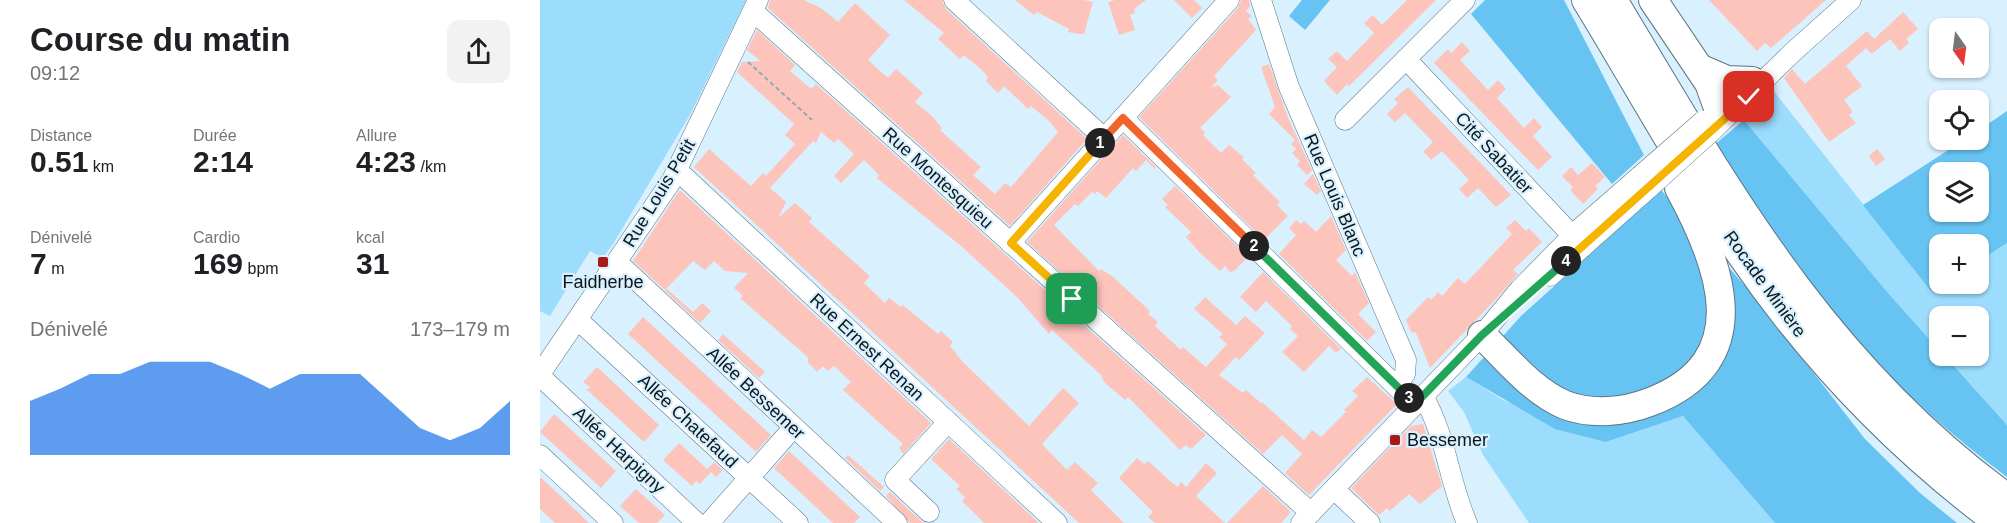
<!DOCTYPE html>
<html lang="fr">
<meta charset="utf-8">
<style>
body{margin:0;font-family:Arial,sans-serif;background:#f2f2f2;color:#202124;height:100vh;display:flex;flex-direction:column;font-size:22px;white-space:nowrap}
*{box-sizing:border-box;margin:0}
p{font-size:20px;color:#757577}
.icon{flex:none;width:33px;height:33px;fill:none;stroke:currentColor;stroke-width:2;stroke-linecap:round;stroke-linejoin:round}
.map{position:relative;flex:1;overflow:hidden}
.drawer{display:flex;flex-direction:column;background:#fff;width:540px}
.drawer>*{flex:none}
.needle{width:39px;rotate:166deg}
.fabs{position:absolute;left:1389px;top:18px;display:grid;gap:12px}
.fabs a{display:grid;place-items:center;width:60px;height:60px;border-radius:12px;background:#fff;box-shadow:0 2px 4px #0004;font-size:30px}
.pin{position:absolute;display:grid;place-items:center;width:51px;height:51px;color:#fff;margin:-26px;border-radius:12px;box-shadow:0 3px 9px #0006}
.km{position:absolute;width:30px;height:30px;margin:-15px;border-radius:50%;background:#222;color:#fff;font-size:16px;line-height:30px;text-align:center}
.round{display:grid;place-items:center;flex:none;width:63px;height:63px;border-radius:12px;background:#f2f2f2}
.headline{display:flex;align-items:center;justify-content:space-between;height:102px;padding:0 30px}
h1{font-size:33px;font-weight:600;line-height:45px}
.figures{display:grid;grid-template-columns:repeat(3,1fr);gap:9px;height:102px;padding:6px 30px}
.figures div{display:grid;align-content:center}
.figures b{font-size:30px;font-weight:600}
.figures small{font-size:16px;font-weight:400}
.figures p{font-size:16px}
.chart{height:168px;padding:12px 30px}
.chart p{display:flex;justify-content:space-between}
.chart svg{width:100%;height:108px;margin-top:6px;fill:#1a73e8;opacity:.7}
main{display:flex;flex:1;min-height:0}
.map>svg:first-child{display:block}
</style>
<main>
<section class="drawer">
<div class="headline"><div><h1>Course du matin</h1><p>09:12</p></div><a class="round"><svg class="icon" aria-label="share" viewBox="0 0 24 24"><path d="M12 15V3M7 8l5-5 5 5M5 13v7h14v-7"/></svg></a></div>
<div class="figures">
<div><p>Distance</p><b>0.51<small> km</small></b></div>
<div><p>Durée</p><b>2:14</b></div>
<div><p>Allure</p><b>4:23<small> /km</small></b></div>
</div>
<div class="figures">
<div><p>Dénivelé</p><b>7<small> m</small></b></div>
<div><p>Cardio</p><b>169<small> bpm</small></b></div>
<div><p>kcal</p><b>31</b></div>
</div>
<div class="chart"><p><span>Dénivelé</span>173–179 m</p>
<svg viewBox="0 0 160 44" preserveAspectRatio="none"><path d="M0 44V22L10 17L20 11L30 11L40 6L50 6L60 6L70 11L80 17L90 11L100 11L110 11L120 22L130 33L140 38L150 33L160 22V44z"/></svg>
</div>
</section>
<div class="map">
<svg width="1467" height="523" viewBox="0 0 1467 523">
<rect width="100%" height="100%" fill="#d9f1ff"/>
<g fill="#9cdcfd">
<polygon points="0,0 206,0 151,113 73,244 63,258 50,251 10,316 0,311"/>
<polygon points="1232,89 1391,290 1402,284 1438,284 1439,261 1467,243 1467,425 1405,356 1438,356 1438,316 1400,316 1399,350 1348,293 1204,120"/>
<polygon points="926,377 963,400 1066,442 1143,416 1235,523 989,523 943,455 924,412 908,391"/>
</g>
<g fill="#67c4f2" fill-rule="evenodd">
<polygon points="762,0 790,0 765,30 749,16"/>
<polygon points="945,0 1024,0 1104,155 1072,184 931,14"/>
<path d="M1467,111V243L1439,261L1438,244H1400V284H1402L1391,291L1323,205L1424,140H1438L1439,130ZM1438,172V212H1400V172Z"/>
<path d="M1204,120L1348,293L1399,350L1400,356H1405L1467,425V477C1415,438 1366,395 1321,347C1264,287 1220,214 1174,145Z"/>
<polygon points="1121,190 1213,295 1325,439 1380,493 1417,523 1235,523 1143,416 1066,442 1015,429 926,377 981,316"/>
</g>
<g fill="#fdc4bc">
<polygon points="230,0 264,0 281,8 298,22 315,3 350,35 328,60 348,78 356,69 383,93 375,102 392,116 402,128 400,130 441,167 433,175 455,194 465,183 471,187 518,132 508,120 491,106 488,109 464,86 458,93 446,81 448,78 443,71 424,55 420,59 398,39 404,33 364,0 402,0 406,9 547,139 470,226 228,8"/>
<polygon points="475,0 544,0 553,2 544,34 539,34 528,32 529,29 497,12 494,15"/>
<polygon points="575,0 606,0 594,9 595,13 590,15 595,30 579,35 568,2"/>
<polygon points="634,0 654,0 662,8 652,18"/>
<polygon points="701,0 709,0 710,6 706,11 712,16 708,19 716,30 674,76 678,80 671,88 678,85 691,97 660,128 665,132 663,135 681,153 689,145 704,157 702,159 716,173 713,175 740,202 737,205 748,216 724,240 599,117 698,8"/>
<polygon points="867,0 896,0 809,86 807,84 797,95 784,81 797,67 788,59 797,51 807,61 834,33 824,23 833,15 842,25"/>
<polygon points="1169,0 1286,0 1231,48 1225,43 1217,51"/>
<polygon points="1363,12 1378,29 1366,39 1369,43 1360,51 1350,39 1332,54 1326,48 1306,66 1322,86 1304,100 1313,112 1309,115 1316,123 1289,142 1244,78 1252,69 1265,84 1327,31 1334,39"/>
<polygon points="217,30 255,65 250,71 271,89 276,84 666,435 651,449 646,445 640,450 588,397 585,400 564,382 561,375 512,330 509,334 478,298 421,246 337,178 339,175 324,160 301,183 294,176 314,154 298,139 294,143 281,132 276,143 273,141 230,188 246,202 238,218 255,203 272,218 269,222 330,276 324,283 345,303 349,298 361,307 363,305 398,334 401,331 413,342 410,346 423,362 489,426 523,388 539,403 502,444 527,470 535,462 558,483 551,490 584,523 539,523 154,167 169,149 211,186 223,173 226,176 255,144 245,135 254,124 197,72 202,62 220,61 207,50"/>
<polygon points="922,42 930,51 920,60 948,90 958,80 966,89 957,98 984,128 994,118 1002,127 993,136 1012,157 998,170 894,63 908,49 911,53"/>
<polygon points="729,64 748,118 772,170 767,175 757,165 760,161 752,153 756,149 751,144 755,140 729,114 735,107 721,67"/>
<polygon points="868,87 971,195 956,207 938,188 927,198 919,189 929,180 902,151 891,160 887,155 883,152 893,142 865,113 855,122 847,114 858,103 854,99"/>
<polygon points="583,135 616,167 615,169 606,160 596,171 593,168 566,198 557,191 555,194 552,192 538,206 535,204 514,225 559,271 561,269 572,276 610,311 608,314 618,322 615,326 641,350 643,347 666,367 687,344 679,337 683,334 654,309 665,297 696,325 705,316 725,333 699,360 696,357 679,375 703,393 706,390 721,403 722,402 764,440 772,430 781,437 806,412 804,410 818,396 812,391 827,377 857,404 769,495 745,473 762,454 742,435 723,454 487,242"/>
<polygon points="1337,149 1345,159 1336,166 1329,156"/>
<polygon points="1052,163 1065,177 1055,186 1058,189 1043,204 1030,190 1033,187 1022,176 1031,167 1038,175"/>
<polygon points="773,174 781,191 777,195 764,184"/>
<polygon points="635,186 708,257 694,271 690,272 685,266 680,271 660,253 646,237 651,232 625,207 628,205 622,199"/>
<polygon points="139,191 141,191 391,423 363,454 359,448 363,444 303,390 311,382 294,366 288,371 283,366 277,372 267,361 269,359 262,352 200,298 203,296 194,288 208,273 185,271 174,261 165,270 153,261 125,290 93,261"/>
<polygon points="791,216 806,250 796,260 812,276 815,272 829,303 818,314 836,332 827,341 739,254 756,235 749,228 756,220 761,224 764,221 776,232"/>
<polygon points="975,220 986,231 989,228 1002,242 973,270 978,274 957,298 890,368 876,333 871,332 866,320 888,297 891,300 898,292 902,296 918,278 925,284 972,234 966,228"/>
<polygon points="723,272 801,349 796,353 789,346 764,372 742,352 758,336 750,329 752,326 726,301 716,312 700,297"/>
<polygon points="127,289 153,312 162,303 171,311 160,323 125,291"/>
<polygon points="103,317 231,435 216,452 88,334"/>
<polygon points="183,334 225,372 219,378 178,340"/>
<polygon points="57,367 119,425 104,442 46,389 51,388 43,382"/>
<polygon points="14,414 76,471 61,488 0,432"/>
<polygon points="883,424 902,486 880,504 869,494 850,511 847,508 839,515 811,488 871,426"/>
<polygon points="409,439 499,523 444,523 422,501 425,497 416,489 420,486 391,459 383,468"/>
<polygon points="139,443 167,469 174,462 183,470 176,477 171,472 160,484 156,481 152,486 123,460"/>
<polygon points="249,451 320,517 314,523 293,523 234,468"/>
<polygon points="308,455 344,487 340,491 305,458"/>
<polygon points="597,458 604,464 608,461 637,487 641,482 646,487 666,463 677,473 656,496 685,523 615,523 608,517 613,512 579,478"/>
<polygon points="0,477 25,500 49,523 15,523 0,509"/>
<polygon points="723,486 749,510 750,513 741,523 687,523"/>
<polygon points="96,489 125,515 117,523 99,523 80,506"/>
<polygon points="350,492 381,521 385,523 370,523 346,496"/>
</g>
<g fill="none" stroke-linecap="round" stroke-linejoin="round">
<g stroke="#5a7584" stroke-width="21">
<g id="minor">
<polyline points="414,0 565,139"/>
<polyline points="721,0 749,87 866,360 865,374 856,386"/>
<polyline points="213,11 771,513"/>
<polyline points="866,59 1043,247"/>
<polyline points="583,118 864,394"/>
<polyline points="805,120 925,0"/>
<polyline points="1172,131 1253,52 1311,0"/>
<polyline points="137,170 517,523"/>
<polyline points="470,243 689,0"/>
<polyline points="77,262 357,523"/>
<polyline points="1010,276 1110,187"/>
<polyline points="38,320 258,523"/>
<polyline points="0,374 132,180 218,0"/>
<polyline points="0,376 157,523"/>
<path d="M883,396C906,435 909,482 927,523"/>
<polyline points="0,455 73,523"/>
<polyline points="794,489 830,523"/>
<polyline points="389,512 355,480 408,422"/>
<polyline points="169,523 253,428"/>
<polyline points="761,523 942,335 980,289 1038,230 1100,176"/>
</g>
</g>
<g stroke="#5a7584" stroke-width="30">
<g id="highway">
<path d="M1046,0C1098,85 1146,173 1202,256C1272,358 1359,449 1459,523"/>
<path d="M1073,0C1187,190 1283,364 1467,498"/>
<polyline points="1113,0 1169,83 1178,108"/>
<polyline points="1159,68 1187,80 1212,81"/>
<path d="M942,335C967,359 992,391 1025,405C1052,415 1084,412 1110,402C1219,361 1180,263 1139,188"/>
</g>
</g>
<polyline stroke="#93a7b2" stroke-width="2" stroke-dasharray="4.5 3" stroke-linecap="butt" points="208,62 272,120"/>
<use href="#minor" stroke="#fff" stroke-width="20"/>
<use href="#highway" stroke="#fff" stroke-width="28"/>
<g stroke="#5a7584" stroke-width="21" stroke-linecap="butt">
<g id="minor-bridge">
<polyline points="1100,176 1163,121"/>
<polyline points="1110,187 1172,131"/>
</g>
</g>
<use href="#minor-bridge" stroke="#fff" stroke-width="20"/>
</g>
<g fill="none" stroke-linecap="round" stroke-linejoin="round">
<g stroke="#fff" stroke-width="12">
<polyline id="split-1" points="532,299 471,243 560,143"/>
</g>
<g stroke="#fff" stroke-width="12">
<polyline id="split-2" points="560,143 583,118 714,246"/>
</g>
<g stroke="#fff" stroke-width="12">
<polyline id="split-3" points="714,246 869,398"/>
</g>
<g stroke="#fff" stroke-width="12">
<polyline id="split-4" points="869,398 875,404 942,335 1026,261"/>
</g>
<g stroke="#fff" stroke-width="12">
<polyline id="split-5" points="1026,261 1209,97"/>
</g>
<use href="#split-1" stroke="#f5b400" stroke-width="8"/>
<use href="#split-2" stroke="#f0652b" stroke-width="8"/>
<use href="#split-3" stroke="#22a559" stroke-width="8"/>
<use href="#split-4" stroke="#22a559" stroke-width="8"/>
<use href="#split-5" stroke="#f5b400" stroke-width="8"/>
</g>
<g fill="#ab1915" stroke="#d9f1ff" stroke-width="2">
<rect x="57" y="256" width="12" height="12" rx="3"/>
<rect x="849" y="434" width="12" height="12" rx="3"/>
</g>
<g text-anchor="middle" stroke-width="4.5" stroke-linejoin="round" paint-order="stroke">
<g font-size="18" fill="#0c171c" stroke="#d9f1ff">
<text transform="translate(954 153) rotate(47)" y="6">Cité Sabatier</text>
<text transform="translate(398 178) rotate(42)" y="6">Rue Montesquieu</text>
<text transform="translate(119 193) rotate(-59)" y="6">Rue Louis Petit</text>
<text transform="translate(795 195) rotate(67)" y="6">Rue Louis Blanc</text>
<text transform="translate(1225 284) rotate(54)" y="6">Rocade Minière</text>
<text transform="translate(327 347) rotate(43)" y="6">Rue Ernest Renan</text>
<text transform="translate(216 393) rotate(43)" y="6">Allée Bessemer</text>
<text transform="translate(148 421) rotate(43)" y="6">Allée Chatefaud</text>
<text transform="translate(79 450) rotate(43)" y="6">Allée Harpigny</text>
</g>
<g font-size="18" fill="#0c171c" stroke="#d9f1ff">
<text x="63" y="288">Faidherbe</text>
<text x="867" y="446" text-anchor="start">Bessemer</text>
</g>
</g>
</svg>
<div class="fabs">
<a><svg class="needle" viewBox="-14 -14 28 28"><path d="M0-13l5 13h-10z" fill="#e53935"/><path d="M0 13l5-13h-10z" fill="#757577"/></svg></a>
<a><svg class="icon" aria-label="locate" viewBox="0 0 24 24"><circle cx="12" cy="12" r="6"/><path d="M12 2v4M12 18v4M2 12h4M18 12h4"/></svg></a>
<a><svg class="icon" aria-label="layers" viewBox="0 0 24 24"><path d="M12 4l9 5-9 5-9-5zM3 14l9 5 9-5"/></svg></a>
<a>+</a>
<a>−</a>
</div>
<div class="pin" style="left:532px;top:299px;background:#1e9e55"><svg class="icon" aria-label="arrive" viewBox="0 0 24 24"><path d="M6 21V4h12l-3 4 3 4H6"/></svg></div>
<div class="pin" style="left:1209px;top:97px;background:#d93025"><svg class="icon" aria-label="check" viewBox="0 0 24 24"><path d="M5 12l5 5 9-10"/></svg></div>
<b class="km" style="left:560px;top:143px">1</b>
<b class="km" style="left:714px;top:246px">2</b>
<b class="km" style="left:869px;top:398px">3</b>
<b class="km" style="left:1026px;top:261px">4</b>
</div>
</main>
